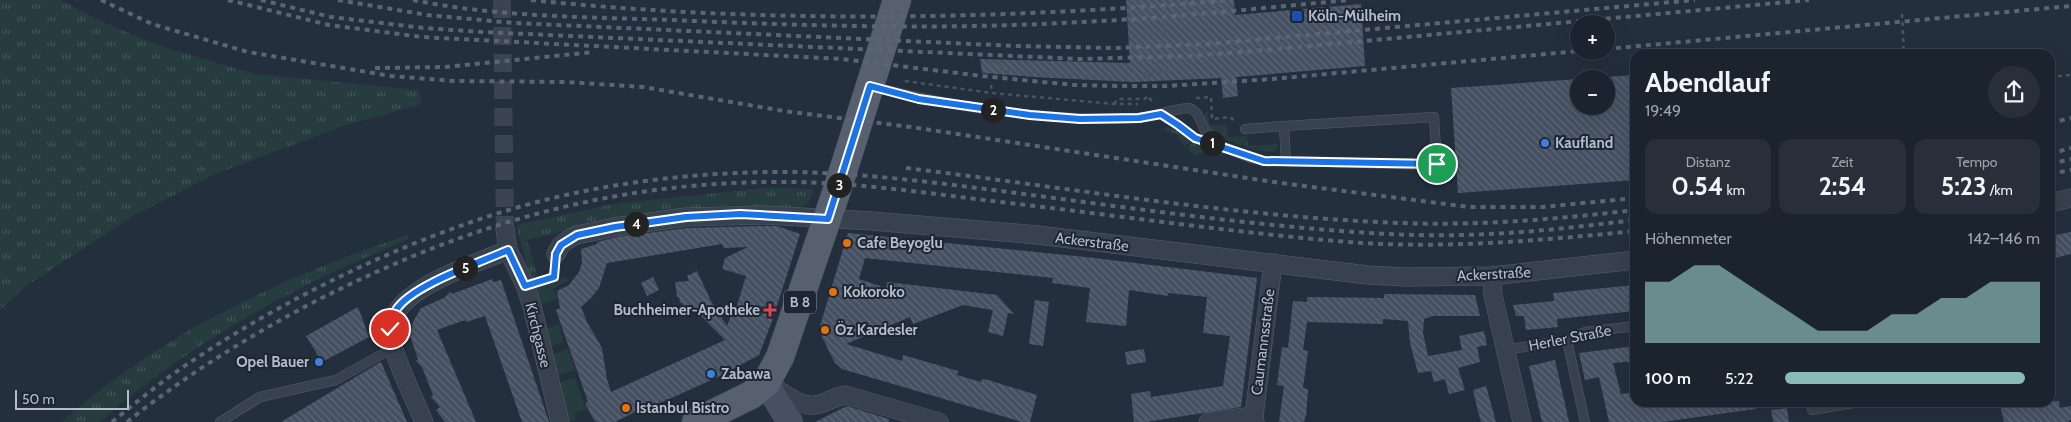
<!DOCTYPE html>
<html lang="de">
<meta charset="utf-8">
<style>
body{margin:0;font-family:Cabin,sans-serif;background:#282f3a;color:#f1f3f6;height:100vh;display:flex;flex-direction:column;font-size:19px;white-space:nowrap}
*{box-sizing:border-box;margin:0}
p{font-size:16px;color:#a0a4aa}
.icon{flex:none;width:28px;height:28px;fill:none;stroke:currentColor;stroke-width:2;stroke-linecap:round;stroke-linejoin:round}
.map{position:relative;flex:1;overflow:hidden}
.side{position:absolute;left:1630px;top:49px;width:425px;height:358px;display:flex;flex-direction:column;background:#1b232e;border-radius:15px;box-shadow:0 5px 20px #0002,0 0 0 1px #39404a}
.side>*{flex:none}
.fabs{position:absolute;left:1570px;top:15px;display:grid;gap:10px}
.fabs a{display:grid;place-items:center;width:45px;height:45px;border-radius:50%;background:#1b232e;box-shadow:0 5px 20px #0002,0 0 0 1px #39404a;font-size:25px}
.scale{position:absolute;left:15px;bottom:12px;width:114px;box-sizing:border-box;padding-left:5px;border:2px solid #b4bcc9;border-top:0;font-size:14px;line-height:18px;white-space:nowrap;color:#b4bcc9;-webkit-text-stroke:4px #1d2633;paint-order:stroke}
.pin{position:absolute;display:grid;place-items:center;width:42px;height:42px;color:#fff;margin:-21px;border:2px solid #fff;border-radius:50%;box-shadow:0 1px 5px #0007}
.km{position:absolute;width:25px;height:25px;margin:-12px;border-radius:50%;background:#222;color:#fff;font-size:14px;line-height:25px;text-align:center}
.round{display:grid;place-items:center;flex:none;width:52px;height:52px;border-radius:26px;background:#282f3a}
.overview{display:flex;align-items:center;justify-content:space-between;height:85px;padding:0 15px}
h1{font-size:28px;font-weight:800;line-height:38px}
.stats{display:grid;grid-template-columns:repeat(3,1fr);gap:8px;height:85px;padding:5px 15px}
.stats div{display:grid;align-content:center;border-radius:12px;background:#282f3a;text-align:center}
.stats b{font-size:25px;font-weight:800}
.stats small{font-size:14px;font-weight:400}
.stats p{font-size:14px}
.chart{height:140px;padding:10px 15px}
.chart p{display:flex;justify-content:space-between}
.chart svg{width:100%;height:90px;margin-top:5px;fill:#8bbbb9;opacity:.7}
ul{padding:0 15px;list-style:none;font-size:16px}
li{display:grid;grid-template-columns:80px 60px 1fr;align-items:center;height:38px}
li i{height:12px;border-radius:6px;background:#8bbbb9}
.map>svg:first-child{display:block}
</style>
<div class="map">
<svg width="2071" height="422" viewBox="0 0 2071 422">
<defs>
<pattern id="grass-tufts" width="24" height="20" patternUnits="userSpaceOnUse" patternTransform="scale(1.25)"><rect width="24" height="20" fill="#263c3f"/><path d="M3 7l-1-3M5 7V3M7 7l1-3M15 17l-1-3M17 17v-4M19 17l1-3" fill="none" stroke="#435659"/></pattern>
<pattern id="building-back-hatch" width="6" height="6" patternUnits="userSpaceOnUse" patternTransform="scale(1.25)"><rect width="6" height="6" fill="#455162"/><path d="M-1 5l2 2M0 0l6 6M5-1l2 2" fill="none" stroke="#5d6877"/></pattern>
</defs>
<rect width="100%" height="100%" fill="#242f3e"/>
<g fill="url(#grass-tufts)">
<polygon points="0,0 60,0 103,22 160,46 255,74 419,90 422,104 346,125 213,175 133,216 26,286 0,310"/>
<path d="M1208,112L1209,123L1212,125L1227,126L1228,137L1247,136L1248,146L1278,144L1276,151C1264,156 1220,139 1210,130C1206,127 1205,121 1203,116L1205,113Z"/>
<polygon points="1166,127 1176,130 1190,141 1185,146 1176,134 1163,130"/>
<polygon points="1193,142 1225,156 1208,152 1194,155 1188,149"/>
<path d="M763,188L814,189C812,195 811,201 805,205C795,211 748,205 733,205C663,209 595,223 527,240L538,278L531,280L516,225L614,204Z"/>
<path d="M408,235L409,239C297,285 191,341 100,422H62C161,334 282,276 408,235Z"/>
</g>
<g fill="#263c3f">
<polygon points="566,277 570,280 553,289 557,299 538,305 533,287"/>
<polygon points="559,324 563,342 548,347 544,329"/>
<polygon points="568,349 575,370 555,376 550,355"/>
<polygon points="575,378 586,409 574,413 576,420 566,422 557,383"/>
</g>
<g fill="url(#building-back-hatch)" fill-rule="evenodd">
<polygon points="1126,0 1234,0 1235,15 1361,4 1365,66 1236,77 1238,96 1223,98 1221,78 1134,82 1034,77 982,73 980,59 1130,63"/>
<polygon points="1635,75 1635,180 1458,193 1451,88 1579,79 1579,106 1606,106 1606,77"/>
<path d="M765,226H777L800,234L772,321L759,355L720,376L667,400L635,412L615,422H597L594,420L585,403L588,402L556,310L560,308L557,291L569,285L579,272L582,263L581,249L597,244V242L617,237L687,228ZM722,244L724,248L748,247L725,258L722,269L746,276L736,309L734,308L727,326L711,301L697,271L687,276L689,281L675,282L677,297H679L680,303H682L683,310L694,309L725,340L611,392L607,379L602,348L587,322L581,307L591,298L599,288L607,263Z"/>
<polygon points="2071,232 2071,254 2050,259 2050,236"/>
<polygon points="848,233 1095,258 1257,278 1241,407 1146,422 1134,422 1131,394 1150,391 1151,397 1223,386 1230,336 1203,333 1207,297 1168,293 1168,296 1129,290 1126,326 1086,322 1090,288 1052,283 1053,278 865,258 859,279 886,288 887,282 997,295 1014,314 1008,313 1003,336 988,332 993,310 963,305 913,324 910,317 846,344 902,361 903,355 958,371 957,375 981,382 982,379 988,380 1037,395 1030,422 1022,422 842,369 835,363 822,337 820,326"/>
<polygon points="653,277 659,290 647,296 641,283"/>
<polygon points="492,279 493,282 501,280 549,422 522,422 485,316 466,322 465,320 437,330 476,422 445,422 436,410 440,407 431,397 433,395 422,367 416,361 418,359 410,336 413,322 421,308 444,298 450,292 452,294"/>
<polygon points="1635,285 1635,311 1557,319 1558,327 1526,330 1524,316 1516,316 1513,305 1554,301 1553,293"/>
<polygon points="1384,294 1475,295 1480,316 1433,316 1424,319 1423,333 1428,356 1462,350 1459,336 1484,331 1487,345 1477,347 1480,362 1458,368 1465,390 1449,394 1445,379 1434,382 1431,371 1418,373 1410,343 1408,321 1383,319 1383,324 1307,322 1303,350 1308,351 1303,388 1308,389 1306,417 1305,417 1304,422 1279,422 1284,386 1277,385 1282,347 1288,348 1293,301 1307,302 1307,297 1384,298"/>
<polygon points="1035,300 1049,302 1043,346 1029,344"/>
<polygon points="358,307 369,337 322,362 306,336"/>
<polygon points="1635,346 1635,361 1613,363 1621,394 1635,392 1635,401 1756,401 1756,409 1662,422 1609,422 1599,377 1585,380 1579,353"/>
<polygon points="1144,349 1146,362 1127,365 1125,352"/>
<polygon points="1555,360 1569,422 1542,422 1529,366"/>
<polygon points="381,362 407,422 281,422 379,363"/>
<polygon points="1486,386 1493,411 1496,422 1481,422 1478,411 1473,390"/>
<polygon points="1999,401 2059,401 2060,408 2071,406 2071,420 2069,420 2069,422 2004,422"/>
<polygon points="847,406 889,419 889,422 815,422"/>
<polygon points="1787,408 1789,422 1773,422 1771,410"/>
</g>
<g fill="none" stroke-linecap="round" stroke-linejoin="round">
<polyline stroke="#3a4453" stroke-width="18" stroke-dasharray="18 9" stroke-linecap="butt" points="502,0 505,229"/>
<g stroke="#565f6c" stroke-width="10">
<g id="lane">
<path d="M873,87C959,108 1048,122 1136,118C1154,117 1171,109 1189,108C1200,112 1199,121 1205,130C1209,135 1214,140 1219,145"/>
<polyline points="1161,114 1178,125 1195,138 1219,145 1251,158 1264,161 1286,161"/>
<polygon points="1434,117 1437,165 1286,161 1284,126"/>
<polyline points="1245,129 1284,126"/>
<polyline points="1567,340 1585,422"/>
<polyline points="1505,350 1567,340 1585,332 1635,326"/>
<polyline points="1811,401 1812,410 1853,403 1853,401"/>
<polyline points="220,422 260,397 336,380 393,348"/>
</g>
</g>
<g stroke="#565f6c" stroke-width="19">
<g id="street">
<polyline points="2050,203 2071,198"/>
<polyline points="505,229 508,250 525,285 532,306 560,422"/>
<polyline points="556,254 561,245 569,239 577,235 615,227 686,217 765,215 872,221 1038,235 1368,275 1406,277 1492,276 1635,260"/>
<polyline points="1492,276 1493,295 1522,422"/>
<path d="M769,384C783,393 803,410 820,404C830,401 836,396 846,395L939,422"/>
<path d="M424,422C416,402 388,347 390,328C395,288 475,264 508,250"/>
<polyline points="1208,422 1254,416"/>
<polyline points="1255,422 1254,416 1273,263"/>
</g>
</g>
<g stroke="#565f6c" stroke-width="26">
<polyline id="secondary" points="766,383 790,422"/>
</g>
<g stroke="#414a57" stroke-width="29">
<polyline id="primary" points="696,422 751,395 766,383 780,357 838,187 897,0"/>
</g>
<g stroke="#44595c" stroke-width="2.5" stroke-dasharray="4 4" stroke-linecap="butt">
<polyline points="1902,14 1904,54"/>
<polyline points="1146,34 1167,32"/>
<polyline points="989,62 1002,62 1002,70"/>
<polyline points="990,65 1002,65"/>
<polyline points="984,66 1002,70 1134,77"/>
<polyline points="1150,73 1171,71"/>
<polyline points="1142,74 1148,73 1149,81"/>
<polyline points="2050,77 2071,75"/>
<polyline points="905,81 992,93 1114,104 1138,104"/>
<polyline points="991,85 992,93"/>
<polyline points="1196,98 1211,97 1212,119 1230,117 1236,122"/>
<polyline points="1114,104 1118,99 1144,99 1149,96 1152,103"/>
<polyline points="541,281 554,277 555,269"/>
</g>
<use href="#lane" stroke="#38414e" stroke-width="9"/>
<use href="#street" stroke="#38414e" stroke-width="18"/>
<use href="#secondary" stroke="#465061" stroke-width="25"/>
<use href="#primary" stroke="#56606e" stroke-width="28"/>
<g stroke="#5a6575" stroke-width="4" stroke-dasharray="5 5" stroke-linecap="butt">
<polyline points="101,0 152,24 248,52 391,76 454,81 567,82 643,87 784,111 911,127 1281,183 1469,207 1543,207 1635,198"/>
<polyline points="228,0 329,25 422,37 842,59 982,76 1074,85 1118,86 1167,86 1272,79 1579,51"/>
<polyline points="261,0 331,17 424,28 482,32 1080,59 1190,56 1266,50 1809,0"/>
<polyline points="338,0 427,15 514,23 1016,46 1114,48 1208,44 1695,0"/>
<path d="M413,0C497,17 586,17 671,20C808,26 945,30 1082,22C1171,18 1260,8 1350,0"/>
<path d="M531,0C763,24 999,20 1232,0"/>
<polyline points="1606,49 2071,6"/>
<polyline points="375,68 444,67 594,52"/>
<polyline points="2050,123 2071,118"/>
<polyline points="2050,154 2071,148"/>
<polyline points="2050,164 2071,159"/>
<path d="M906,168C1071,188 1236,217 1401,223C1479,226 1558,219 1635,210"/>
<polyline points="2050,174 2071,170"/>
<path d="M112,422C139,400 166,378 195,359C305,286 451,218 580,192C643,179 707,173 770,172C842,171 914,180 985,189C1103,204 1222,222 1341,231C1381,234 1420,236 1460,235C1519,234 1577,227 1635,220"/>
<path d="M127,422C185,376 247,337 312,303C460,227 605,183 772,182C846,181 919,192 992,201C1107,214 1221,231 1336,241C1437,250 1535,241 1635,231"/>
</g>
</g>
<g fill="none" stroke-linecap="round" stroke-linejoin="round">
<g stroke="#fff" stroke-width="10">
<path id="route" d="M390,329C392,323 393,315 396,310C412,285 479,263 508,250L525,286L554,277L556,254L561,245L577,235L615,227L686,217L740,214L828,219L870,86L919,99L1030,115L1080,119L1139,118L1161,114L1178,125L1195,138L1264,161L1437,164"/>
</g>
<use href="#route" stroke="#1a73e8" stroke-width="6"/>
</g>
<rect fill="#1a4fb4" stroke="#1d2633" stroke-width="2" x="1291" y="10" width="12" height="12" rx="2.5"/>
<g fill="#3f7fe0" stroke="#1d2633" stroke-width="2">
<circle cx="1545" cy="143" r="5"/>
<circle cx="319" cy="362" r="5"/>
<circle cx="711" cy="374" r="5"/>
</g>
<g fill="#e8710a" stroke="#1d2633" stroke-width="2">
<circle cx="847" cy="243" r="5"/>
<circle cx="833" cy="292" r="5"/>
<circle cx="825" cy="330" r="5"/>
<circle cx="626" cy="408" r="5"/>
</g>
<path fill="#e0444e" stroke="#1d2633" stroke-width="2" d="M767.5 302.5h5v5h5v5h-5v5h-5v-5h-5v-5h5z"/>
<g text-anchor="middle" stroke-width="4" stroke-linejoin="round" paint-order="stroke">
<rect fill="#1d2633" stroke="#878f9c" stroke-width="1" x="784" y="290.5" width="32" height="23" rx="4"/>
<g font-size="14" font-weight="bold" fill="#b4bcc9">
<text x="800" y="307">B 8</text>
</g>
<g font-size="15" font-weight="bold" fill="#b4bcc9" stroke="#1d2633" text-anchor="start">
<text x="1308" y="21">Köln-Mülheim</text>
<text x="1555" y="148">Kaufland</text>
<text x="857" y="248">Cafe Beyoglu</text>
<text x="843" y="297">Kokoroko</text>
<text x="760" y="315" text-anchor="end">Buchheimer-Apotheke</text>
<text x="835" y="335">Öz Kardesler</text>
<text x="309" y="367" text-anchor="end">Opel Bauer</text>
<text x="721" y="379">Zabawa</text>
<text x="636" y="413">Istanbul Bistro</text>
</g>
<g font-size="15" fill="#b4bcc9" stroke="#1d2633">
<text transform="translate(1092 242) rotate(7)" y="5">Ackerstraße</text>
<text transform="translate(1494 274) rotate(-3)" y="5">Ackerstraße</text>
<text transform="translate(538 335) rotate(76)" y="5">Kirchgasse</text>
<text transform="translate(1570 338) rotate(-11)" y="5">Herler Straße</text>
<text transform="translate(1263 342) rotate(-83)" y="5">Caumannsstraße</text>
</g>
</g>
</svg>
<div class="fabs">
<a>+</a>
<a>−</a>
</div>
<div class="scale">50 m</div>
<div class="pin" style="left:1437px;top:164px;background:#1e9e55"><svg class="icon" aria-label="arrive" viewBox="0 0 24 24"><path d="M6 21V4h12l-3 4 3 4H6"/></svg></div>
<div class="pin" style="left:390px;top:329px;background:#d93025"><svg class="icon" aria-label="check" viewBox="0 0 24 24"><path d="M5 12l5 5 9-10"/></svg></div>
<b class="km" style="left:1212px;top:143px">1</b>
<b class="km" style="left:993px;top:110px">2</b>
<b class="km" style="left:839px;top:185px">3</b>
<b class="km" style="left:636px;top:224px">4</b>
<b class="km" style="left:465px;top:268px">5</b>
<section class="side">
<div class="overview"><div><h1>Abendlauf</h1><p>19:49</p></div><a class="round"><svg class="icon" aria-label="share" viewBox="0 0 24 24"><path d="M12 15V3M7 8l5-5 5 5M5 13v7h14v-7"/></svg></a></div>
<div class="stats">
<div><p>Distanz</p><b>0.54<small> km</small></b></div>
<div><p>Zeit</p><b>2:54</b></div>
<div><p>Tempo</p><b>5:23<small> /km</small></b></div>
</div>
<div class="chart"><p><span>Höhenmeter</span>142–146 m</p>
<svg viewBox="0 0 160 44" preserveAspectRatio="none"><path d="M0 44V14L10 14L20 6L30 6L40 14L50 22L60 30L70 38L80 38L90 38L100 30L110 30L120 22L130 22L140 14L150 14L160 14V44z"/></svg>
</div>
<ul>
<li><b>100 m</b>5:22<i style="width:94%"></i></li>
</ul>
</section>
</div>
